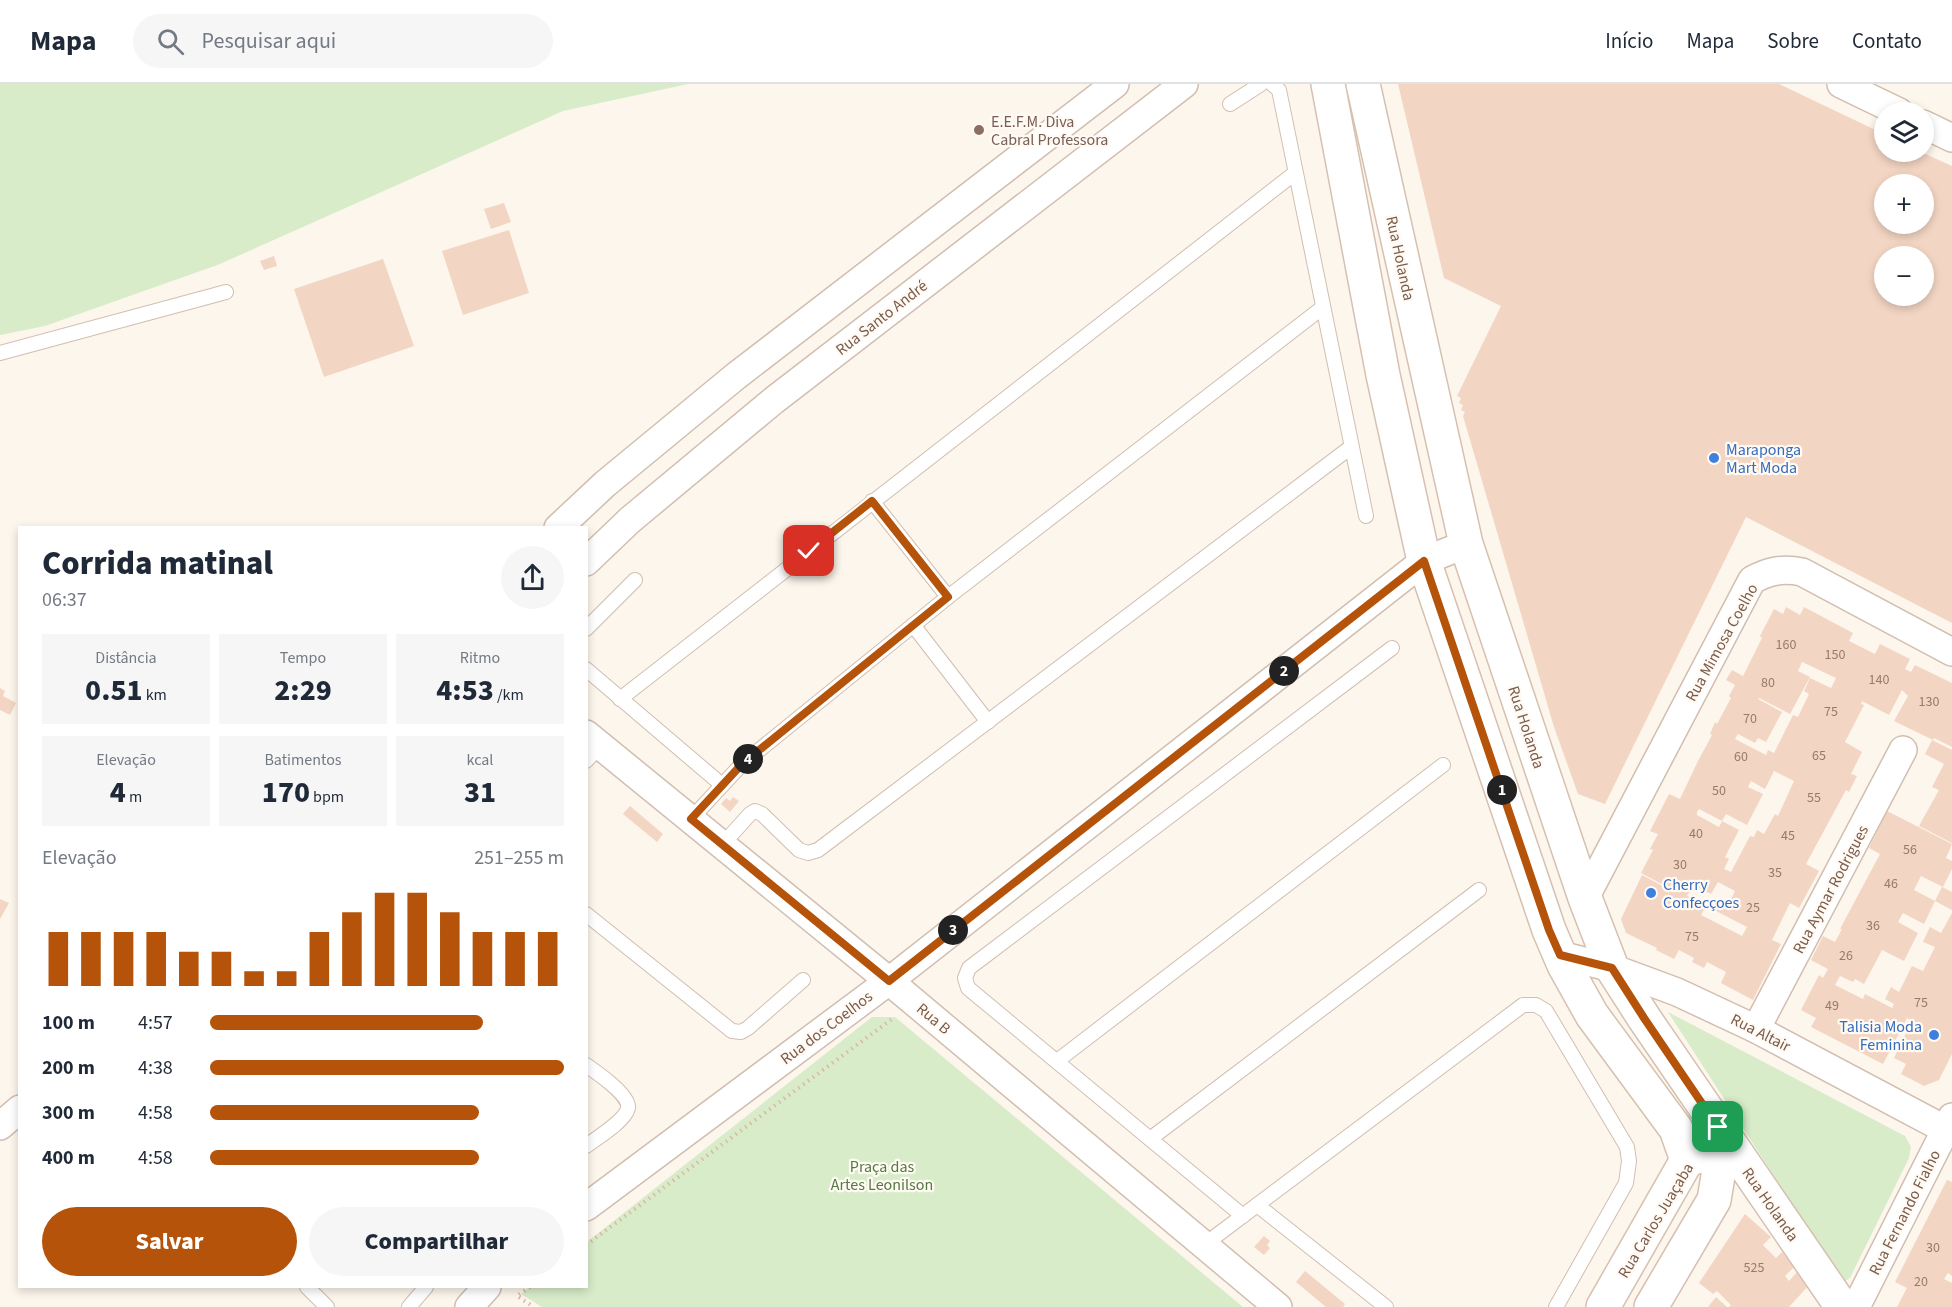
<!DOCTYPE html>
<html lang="pt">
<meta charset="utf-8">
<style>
body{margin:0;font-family:"Source Sans 3",sans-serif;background:#f6f6f7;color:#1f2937;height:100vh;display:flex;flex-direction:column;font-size:22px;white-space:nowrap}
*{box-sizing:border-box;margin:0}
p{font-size:20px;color:#747a83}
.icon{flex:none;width:33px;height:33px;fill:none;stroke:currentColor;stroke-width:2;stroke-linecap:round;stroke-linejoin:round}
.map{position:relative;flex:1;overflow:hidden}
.panel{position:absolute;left:18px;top:442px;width:570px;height:762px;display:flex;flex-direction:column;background:#fff;border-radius:0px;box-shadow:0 3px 9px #0003}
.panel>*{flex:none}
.controls{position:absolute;left:1874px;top:18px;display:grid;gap:12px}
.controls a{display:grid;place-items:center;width:60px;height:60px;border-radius:50%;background:#fff;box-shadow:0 3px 9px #0003;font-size:30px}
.pin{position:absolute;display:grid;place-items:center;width:51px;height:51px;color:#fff;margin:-26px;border-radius:12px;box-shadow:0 3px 9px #0006}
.km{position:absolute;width:30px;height:30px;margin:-15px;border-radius:50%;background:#222;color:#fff;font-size:16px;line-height:30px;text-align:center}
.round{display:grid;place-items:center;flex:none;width:63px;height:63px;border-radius:32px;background:#f6f6f7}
.head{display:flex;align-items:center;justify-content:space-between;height:102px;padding:0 24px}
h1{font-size:33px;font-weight:800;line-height:45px}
.stats{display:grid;grid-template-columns:repeat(3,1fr);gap:9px;height:102px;padding:6px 24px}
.stats div{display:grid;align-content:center;border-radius:0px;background:#f6f6f7;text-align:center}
.stats b{font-size:30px;font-weight:800}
.stats small{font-size:16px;font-weight:400}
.stats p{font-size:16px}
.chart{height:168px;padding:12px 24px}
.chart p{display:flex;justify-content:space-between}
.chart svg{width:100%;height:108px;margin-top:6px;stroke:#b45309;stroke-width:6}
.action{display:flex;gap:12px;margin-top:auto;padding:12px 24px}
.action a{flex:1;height:69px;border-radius:36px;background:#b45309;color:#fff;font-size:24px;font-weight:800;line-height:69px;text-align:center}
.action a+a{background:#f6f6f7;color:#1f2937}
ul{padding:0 24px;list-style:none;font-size:20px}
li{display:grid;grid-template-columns:96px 72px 1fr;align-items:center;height:45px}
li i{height:15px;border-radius:8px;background:#b45309}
header{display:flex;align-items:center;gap:36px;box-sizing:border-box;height:84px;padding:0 30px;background:#fff;border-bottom:2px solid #e0e1e3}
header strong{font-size:28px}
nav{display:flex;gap:33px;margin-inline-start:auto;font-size:21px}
.search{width:420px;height:54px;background:#f6f6f7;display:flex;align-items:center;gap:15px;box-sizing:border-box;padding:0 21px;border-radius:33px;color:#747a83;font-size:22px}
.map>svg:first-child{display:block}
</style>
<header>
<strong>Mapa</strong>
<div class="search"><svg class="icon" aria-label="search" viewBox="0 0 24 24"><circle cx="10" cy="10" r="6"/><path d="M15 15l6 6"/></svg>Pesquisar aqui</div>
<nav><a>Início</a><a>Mapa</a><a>Sobre</a><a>Contato</a></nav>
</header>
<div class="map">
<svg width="1952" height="1223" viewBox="0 0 1952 1223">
<rect width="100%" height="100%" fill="#fdf6ec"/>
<g fill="#d8ecc9">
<polygon points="0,0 688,0 563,27 220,180 45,242 0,251"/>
<polygon points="1668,928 1905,1052 1911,1063 1909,1074 1850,1194 1845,1197 1841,1196"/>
<polygon points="872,933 895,933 1243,1223 542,1223 521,1210 530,1203 586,1203 587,1158"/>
</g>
<g fill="#f3d5c3" fill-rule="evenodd">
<path d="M1398,0H1779L1884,50V68H1921L1952,82V539L1746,433L1605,720L1578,710L1554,643L1463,332L1465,328L1461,326L1463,321L1459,319L1461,314L1457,312L1501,222L1444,194ZM1884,100H1923V140H1884ZM1884,172H1923V212H1884Z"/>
<polygon points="504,119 511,138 491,145 484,125"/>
<polygon points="509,146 529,209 463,231 442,167"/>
<polygon points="274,172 277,182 264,186 260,177"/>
<polygon points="383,175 414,262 324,293 294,205"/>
<path d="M1786,523L1800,531L1804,523L1853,549L1849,557L1875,570L1880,560L1910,575L1905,585L1911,588L1915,581L1952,599V663L1934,654L1933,656L1894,637L1908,612L1902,606L1889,631L1862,617L1861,620L1864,621L1845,658L1862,668L1851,690L1857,692L1849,708L1846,706L1806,780L1819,787L1799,824L1790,819L1772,856L1781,860L1753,916L1721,899L1726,888L1707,878L1704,884L1692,878L1694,874L1679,866L1674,875L1656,866L1657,864L1626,849L1621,835L1642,791L1670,806L1671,805L1641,789L1653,766L1650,765L1658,750L1650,747L1669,710L1680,715L1698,677L1712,651L1710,650L1715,638L1717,640L1731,614L1729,612L1735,601L1726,596L1732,586L1743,592L1762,554L1760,552L1774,525L1783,530ZM1802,578L1836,594L1831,604L1810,594L1804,607L1809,610L1798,633L1793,631L1774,669L1768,666L1766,671L1735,655L1738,650L1755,659L1758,654L1766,658L1782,628L1758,615L1759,614L1790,630L1810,593L1798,587ZM1774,687L1794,697L1778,732L1775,730L1764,750L1757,746L1754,753L1750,752L1731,788L1724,785L1729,775L1725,773L1739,746L1722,737L1719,743L1697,731V728L1699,725L1722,737L1726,730L1747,741L1763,710L1748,703L1751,697L1765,705ZM1718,798L1735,807L1729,820L1722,816L1716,827L1747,843L1742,852L1701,831L1706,822L1687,812L1693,801L1711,810Z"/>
<polygon points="0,604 5,607 3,612 16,619 10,631 0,626"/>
<polygon points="1932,656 1952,666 1952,759 1919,742 1939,706 1932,703 1944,680 1925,670"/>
<polygon points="733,713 739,717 730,728 721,720 726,714 730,717"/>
<polygon points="630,722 663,750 657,758 623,730"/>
<polygon points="1887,727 1952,760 1946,774 1952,777 1952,785 1943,803 1921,792 1914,806 1935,817 1924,840 1903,829 1898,838 1918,849 1904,877 1882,866 1864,900 1855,895 1853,898 1840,892 1835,901 1863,915 1865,910 1892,924 1894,920 1885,915 1891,903 1899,908 1912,882 1923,887 1935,863 1923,858 1926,851 1930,843 1941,849 1952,829 1952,970 1939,996 1924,1002 1901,990 1906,980 1894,974 1910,941 1912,942 1915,938 1907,934 1883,980 1811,943 1816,934 1801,926 1819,891 1823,894 1828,885 1811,876 1823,852 1835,858 1842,845 1840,845 1880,770 1869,764"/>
<polygon points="1942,803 1952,808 1952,826 1935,817"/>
<polygon points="0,815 9,819 0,835"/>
<polygon points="1947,1096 1952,1098 1952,1192 1948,1189 1944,1195 1952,1199 1952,1223 1897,1223 1907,1204 1895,1198"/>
<polygon points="1745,1130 1771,1153 1763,1161 1776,1174 1782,1168 1794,1183 1785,1192 1789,1197 1797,1188 1810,1200 1789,1223 1729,1223 1731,1221 1717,1207 1713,1210 1699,1199"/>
<polygon points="1264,1152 1270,1157 1267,1161 1270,1164 1264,1171 1254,1163"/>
<polygon points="1305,1187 1345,1220 1343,1223 1326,1223 1296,1198"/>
<polygon points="1716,1213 1727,1223 1708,1223"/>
</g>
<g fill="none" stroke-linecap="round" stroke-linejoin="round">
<g stroke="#d1beb0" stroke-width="16">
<g id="lane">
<polyline points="1272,0 1279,6 1366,432"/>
<polyline points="1230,20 1261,0"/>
<polyline points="0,269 226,208"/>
<polyline points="872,417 948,513"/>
<polyline points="913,541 988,638"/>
<polyline points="586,545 635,496"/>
<polyline points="586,585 722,701"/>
<polyline points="620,615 1295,89"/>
<polyline points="586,677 601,661"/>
<polyline points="691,735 742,680 948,513 1322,224"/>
<polyline points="722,761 750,730 755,727 762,730 799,766 808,769 818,766 1351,363"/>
<polyline points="586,830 732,947 741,948 748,944 803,896"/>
<polyline points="1057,977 1443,681"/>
<path d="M586,981C596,988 630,1011 628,1024C626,1036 597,1054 586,1062"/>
<polyline points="1150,1055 1479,806"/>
<polyline points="1257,1121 1386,1223"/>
<polyline points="1243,1132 968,904 965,894 969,884 1392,564"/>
<polyline points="1204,1161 1523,921 1536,921 1546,927 1627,1063 1629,1077 1626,1099 1556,1223"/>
<polyline points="307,1203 327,1223"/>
<polyline points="409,1223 426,1203"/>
</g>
</g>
<g stroke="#d1beb0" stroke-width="30">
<g id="street">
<polyline points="1841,0 1899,28"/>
<polyline points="1923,40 1952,54"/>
<polyline points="558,444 605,400 736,292 1115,0"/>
<polyline points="586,478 630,436 773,317 1184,0"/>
<polyline points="586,650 889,897 1278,1223"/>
<path d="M1585,814L1752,496C1769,487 1782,484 1802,488L1952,568"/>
<polyline points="1560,871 1612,884 1677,908 1756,945 1952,1049"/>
<polyline points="1756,945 1903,666"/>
<polyline points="0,1042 20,1025"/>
<polyline points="586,1123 889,897 1424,477 1466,460"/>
<polyline points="469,1223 487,1203"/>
<polyline points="1856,1223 1952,1033"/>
</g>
</g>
<g stroke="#d6c0b0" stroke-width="36">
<g id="secondary">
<polyline points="1328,0 1383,291 1424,477 1549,846 1564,881 1592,931 1676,1045 1687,1076"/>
<polyline points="1363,0 1466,460 1585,814 1612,884 1644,934 1842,1223"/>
<polyline points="1603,1223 1687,1076 1707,1070"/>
<polyline points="1651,1223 1714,1116 1720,1080 1719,1045"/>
</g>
</g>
<g stroke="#d9b8a5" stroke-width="4" stroke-dasharray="1.5 4.5" stroke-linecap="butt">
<polyline points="586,1161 892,935"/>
<polyline points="530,1203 517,1212 534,1223"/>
</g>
<use href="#lane" stroke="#fff" stroke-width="14"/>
<use href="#street" stroke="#fff" stroke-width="27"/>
<use href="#secondary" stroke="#fff" stroke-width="33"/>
</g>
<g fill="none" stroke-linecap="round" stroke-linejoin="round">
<g stroke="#fff" stroke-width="12">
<polyline id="route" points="809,467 872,417 948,513 742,680 691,735 889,897 1424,477 1549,846 1560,871 1612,884 1644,934 1718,1043"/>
</g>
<use href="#route" stroke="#b45309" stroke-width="8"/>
</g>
<circle fill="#8d6e63" stroke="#fffaf3" stroke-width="2" cx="979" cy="46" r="6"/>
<g fill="#3f7fe0" stroke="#fffaf3" stroke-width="2">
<circle cx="1714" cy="374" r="6"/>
<circle cx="1651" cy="809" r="6"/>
<circle cx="1934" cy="951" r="6"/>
</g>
<g text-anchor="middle" stroke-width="4.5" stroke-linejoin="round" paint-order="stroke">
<g font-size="14" fill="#987a6a">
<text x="1786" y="565">160</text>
<text x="1835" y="575">150</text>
<text x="1879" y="600">140</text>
<text x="1768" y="603">80</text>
<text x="1929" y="622">130</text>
<text x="1831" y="632">75</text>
<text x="1750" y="639">70</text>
<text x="1819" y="676">65</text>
<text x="1741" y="677">60</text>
<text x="1719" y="711">50</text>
<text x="1814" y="718">55</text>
<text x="1696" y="754">40</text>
<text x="1788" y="756">45</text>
<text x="1910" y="770">56</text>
<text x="1680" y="785">30</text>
<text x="1775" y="793">35</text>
<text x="1891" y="804">46</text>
<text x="1753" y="828">25</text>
<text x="1873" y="846">36</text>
<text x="1692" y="857">75</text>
<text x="1846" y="876">26</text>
<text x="1921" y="923">75</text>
<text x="1832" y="926">49</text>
<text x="1933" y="1168">30</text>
<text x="1754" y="1188">525</text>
<text x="1921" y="1202">20</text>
</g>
<g font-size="16" fill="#785e54" stroke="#fffaf3" text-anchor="start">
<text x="991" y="43">E.E.F.M. Diva<tspan x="991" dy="18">Cabral Professora</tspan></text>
</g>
<g font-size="16" fill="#7a5c4d" stroke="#fffaf3">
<text transform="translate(1401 174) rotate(78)" y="6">Rua Holanda</text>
<text transform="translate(881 233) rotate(-38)" y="6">Rua Santo André</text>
<text transform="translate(1721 558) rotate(-61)" y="6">Rua Mimosa Coelho</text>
<text transform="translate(1527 643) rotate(72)" y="6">Rua Holanda</text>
<text transform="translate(1830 805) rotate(-62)" y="6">Rua Aymar Rodrigues</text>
<text transform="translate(934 934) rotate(40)" y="6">Rua B</text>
<text transform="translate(826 943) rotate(-37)" y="6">Rua dos Coelhos</text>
<text transform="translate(1761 948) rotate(27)" y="6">Rua Altair</text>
<text transform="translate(1771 1120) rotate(55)" y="6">Rua Holanda</text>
<text transform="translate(1904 1128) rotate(-63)" y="6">Rua Fernando Fialho</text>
<text transform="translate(1655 1136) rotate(-59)" y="6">Rua Carlos Juaçaba</text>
</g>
<g font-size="16" fill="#366cbe" stroke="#fffaf3" text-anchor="start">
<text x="1726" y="371">Maraponga<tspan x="1726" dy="18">Mart Moda</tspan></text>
<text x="1663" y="806">Cherry<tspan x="1663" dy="18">Confecçoes</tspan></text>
<text x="1922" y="948" text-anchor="end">Talisia Moda<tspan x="1922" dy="18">Feminina</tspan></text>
</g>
<g font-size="16" fill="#537a41" stroke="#fffaf3">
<text x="882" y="1088">Praça das<tspan x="882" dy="18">Artes Leonilson</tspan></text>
</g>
</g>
</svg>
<div class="controls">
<a><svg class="icon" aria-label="layers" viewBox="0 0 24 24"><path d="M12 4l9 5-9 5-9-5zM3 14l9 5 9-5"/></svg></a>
<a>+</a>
<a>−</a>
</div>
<div class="pin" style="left:1718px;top:1043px;background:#1e9e55"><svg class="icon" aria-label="arrive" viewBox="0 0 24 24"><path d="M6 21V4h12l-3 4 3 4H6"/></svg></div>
<div class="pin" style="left:809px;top:467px;background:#d93025"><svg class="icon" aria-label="check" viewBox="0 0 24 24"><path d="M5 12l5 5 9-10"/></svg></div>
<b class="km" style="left:1502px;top:706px">1</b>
<b class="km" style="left:1284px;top:587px">2</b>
<b class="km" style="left:953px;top:846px">3</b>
<b class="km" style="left:748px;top:675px">4</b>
<section class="panel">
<div class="head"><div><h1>Corrida matinal</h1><p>06:37</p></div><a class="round"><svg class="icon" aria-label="share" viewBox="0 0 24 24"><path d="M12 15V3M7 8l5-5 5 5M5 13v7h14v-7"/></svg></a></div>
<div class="stats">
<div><p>Distância</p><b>0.51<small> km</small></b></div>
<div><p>Tempo</p><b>2:29</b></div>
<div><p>Ritmo</p><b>4:53<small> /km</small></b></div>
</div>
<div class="stats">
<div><p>Elevação</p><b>4<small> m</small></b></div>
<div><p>Batimentos</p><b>170<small> bpm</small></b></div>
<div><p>kcal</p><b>31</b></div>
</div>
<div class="chart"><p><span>Elevação</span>251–255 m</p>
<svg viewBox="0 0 160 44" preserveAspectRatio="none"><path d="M5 44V22M15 44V22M25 44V22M35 44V22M45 44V30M55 44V30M65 44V38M75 44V38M85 44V22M95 44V14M105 44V6M115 44V6M125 44V14M135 44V22M145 44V22M155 44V22"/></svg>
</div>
<ul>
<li><b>100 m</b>4:57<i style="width:77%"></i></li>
<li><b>200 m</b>4:38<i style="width:100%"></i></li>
<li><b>300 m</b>4:58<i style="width:76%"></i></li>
<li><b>400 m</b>4:58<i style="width:76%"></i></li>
</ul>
<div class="action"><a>Salvar</a><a>Compartilhar</a></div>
</section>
</div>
